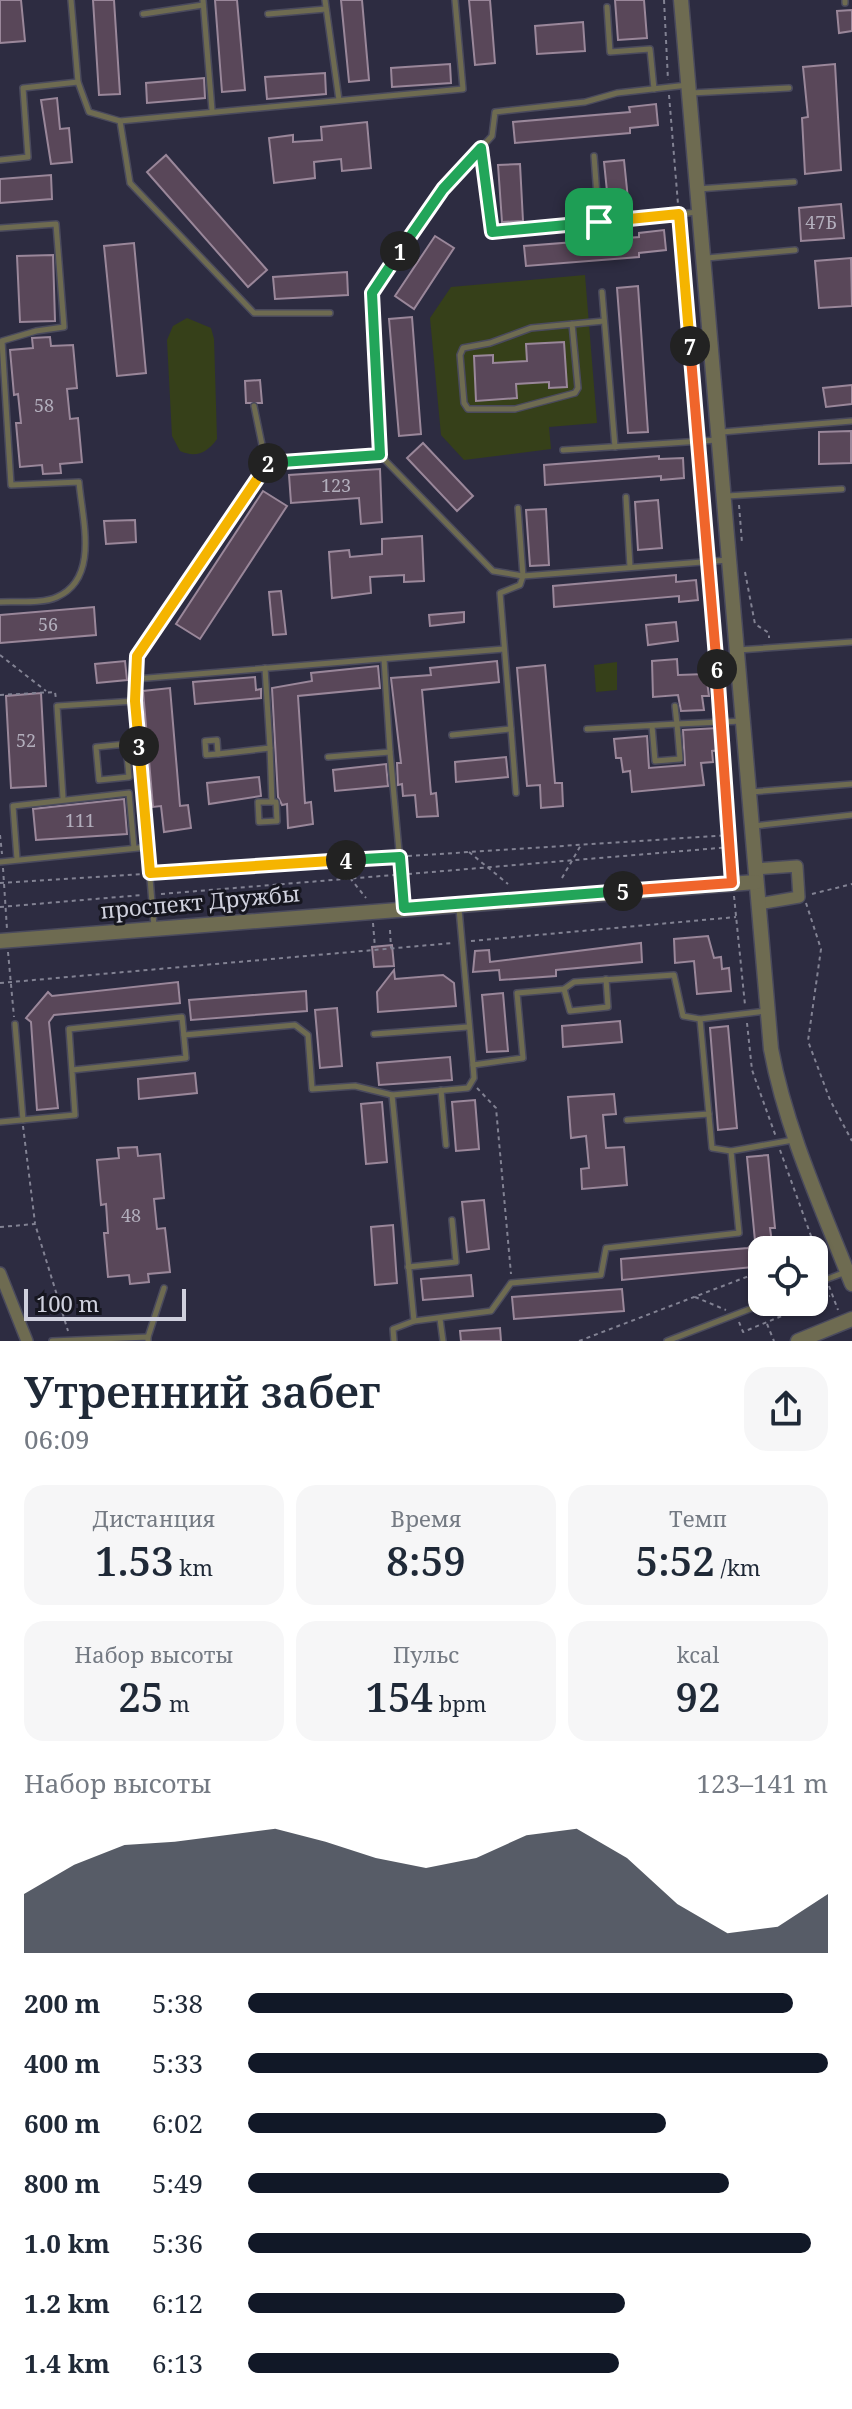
<!DOCTYPE html>
<html lang="ru">
<meta charset="utf-8">
<style>
body{margin:0;font-family:"Noto Serif",serif;background:#f6f6f7;color:#1f2937;height:100vh;display:flex;flex-direction:column;font-size:30px;white-space:nowrap}
*{box-sizing:border-box;margin:0}
p{font-size:26px;color:#747a83}
.icon{flex:none;width:44px;height:44px;fill:none;stroke:currentColor;stroke-width:2;stroke-linecap:round;stroke-linejoin:round}
.map{position:relative;height:1341px;overflow:hidden}
.sheet{display:flex;flex-direction:column;background:#fff;flex:1}
.sheet>*{flex:none}
.fabs{position:absolute;left:748px;top:1236px;display:grid;gap:16px}
.fabs a{display:grid;place-items:center;width:80px;height:80px;border-radius:16px;background:#fff;box-shadow:0 2px 6px #0004;font-size:40px}
.scale{position:absolute;left:24px;bottom:20px;width:162px;box-sizing:border-box;padding-left:8px;border:4px solid #cfd0dd;border-top:0;font-size:22px;line-height:28px;white-space:nowrap;color:#cfd0dd;-webkit-text-stroke:6px #16161f;paint-order:stroke}
.pin{position:absolute;display:grid;place-items:center;width:68px;height:68px;color:#fff;margin:-34px;border-radius:16px;box-shadow:0 4px 12px #0006}
.km{position:absolute;width:40px;height:40px;margin:-20px;border-radius:50%;background:#222;color:#fff;font-size:22px;line-height:40px;text-align:center}
.round{display:grid;place-items:center;flex:none;width:84px;height:84px;border-radius:24px;background:#f6f6f7}
.summary{display:flex;align-items:center;justify-content:space-between;height:136px;padding:0 24px}
h1{font-size:44px;font-weight:600;line-height:60px}
.stats{display:grid;grid-template-columns:repeat(3,1fr);gap:12px;height:136px;padding:8px 24px}
.stats div{display:grid;align-content:center;border-radius:20px;background:#f6f6f7;text-align:center}
.stats b{font-size:40px;font-weight:600}
.stats small{font-size:22px;font-weight:400}
.stats p{font-size:22px}
.chart{height:224px;padding:16px 24px}
.chart p{display:flex;justify-content:space-between}
.chart svg{width:100%;height:144px;margin-top:8px;fill:#111827;opacity:.7}
ul{padding:0 24px;list-style:none;font-size:26px}
li{display:grid;grid-template-columns:128px 96px 1fr;align-items:center;height:60px}
li i{height:20px;border-radius:10px;background:#111827}
.map>svg:first-child{display:block}
</style>
<div class="map">
<svg width="852" height="1341" viewBox="0 0 852 1341">
<rect width="100%" height="100%" fill="#2d2c41"/>
<g fill="#364019">
<polygon points="585,275 597,423 549,427 551,449 464,460 441,435 430,318 451,287"/>
<path d="M187,318L211,328L214,339L217,439C207,453 196,458 180,451L172,436L167,340L173,326Z"/>
<polygon points="617,662 617,690 596,692 594,665"/>
</g>
<g fill="#594759" stroke="#9a879a" stroke-width="2">
<polygon points="0,0 21,0 25,41 0,43"/>
<polygon points="93,0 114,0 120,94 99,95"/>
<polygon points="215,0 237,0 245,90 222,92"/>
<polygon points="341,0 362,0 369,80 349,82"/>
<polygon points="469,0 490,0 495,63 475,65"/>
<polygon points="615,0 644,0 647,38 618,40"/>
<polygon points="852,10 852,31 839,33 837,11"/>
<polygon points="583,22 585,51 537,54 535,26"/>
<polygon points="450,64 451,83 392,87 391,68"/>
<polygon points="835,64 841,170 805,174 802,118 808,117 803,67"/>
<polygon points="325,73 326,94 267,99 265,77"/>
<polygon points="204,78 205,98 147,103 146,83"/>
<polygon points="57,98 60,129 69,128 72,162 51,164 41,100"/>
<polygon points="656,104 658,125 630,128 630,133 515,143 513,122 630,112 629,107"/>
<polygon points="367,122 371,168 342,171 341,159 314,162 315,178 274,183 269,138 293,135 293,142 322,140 321,127"/>
<polygon points="166,155 267,270 248,287 147,172"/>
<polygon points="624,160 629,209 609,211 604,162"/>
<polygon points="520,164 523,221 502,222 498,165"/>
<polygon points="51,175 52,199 0,203 0,179"/>
<polygon points="841,204 844,238 801,241 799,208"/>
<polygon points="664,230 666,250 639,253 639,257 526,266 524,246 639,237 639,233"/>
<polygon points="435,236 454,248 414,309 395,296"/>
<polygon points="134,243 146,373 117,376 104,246"/>
<polygon points="53,255 55,321 20,322 17,256"/>
<polygon points="851,258 852,306 819,308 815,261"/>
<polygon points="347,272 348,295 275,299 273,277"/>
<polygon points="638,286 648,432 628,433 617,288"/>
<polygon points="412,317 421,434 399,436 389,319"/>
<polygon points="50,337 51,346 73,345 77,388 67,389 70,419 78,418 82,462 60,464 61,473 43,474 42,465 20,467 16,423 21,423 18,394 14,395 10,350 33,348 32,338"/>
<polygon points="564,342 567,387 549,388 549,382 516,384 517,398 476,401 474,356 493,355 493,363 527,361 526,344"/>
<polygon points="260,380 262,403 246,403 245,381"/>
<polygon points="852,385 852,404 826,407 823,388"/>
<polygon points="851,431 851,463 819,464 819,432"/>
<polygon points="423,443 473,496 457,511 407,458"/>
<polygon points="659,456 659,459 683,458 684,478 661,480 661,476 545,485 544,465"/>
<polygon points="380,469 382,522 361,524 359,498 291,503 289,475"/>
<polygon points="263,491 287,506 200,639 176,624"/>
<polygon points="658,500 662,548 638,550 635,502"/>
<polygon points="546,509 549,565 530,566 526,510"/>
<polygon points="135,520 136,542 106,544 104,521"/>
<polygon points="422,536 424,581 404,582 404,575 370,577 371,593 332,598 329,552 349,550 350,557 382,554 382,539"/>
<polygon points="676,575 676,582 696,580 698,600 679,602 679,596 554,607 553,586"/>
<polygon points="281,591 286,634 273,635 269,592"/>
<polygon points="94,607 96,635 0,643 0,615"/>
<polygon points="464,612 464,622 430,626 429,615"/>
<polygon points="676,622 678,641 648,645 646,625"/>
<polygon points="677,659 678,675 706,674 709,696 702,696 704,710 681,711 678,695 653,697 652,661"/>
<polygon points="125,661 127,680 97,683 95,664"/>
<polygon points="497,661 499,682 422,690 431,794 436,793 438,816 417,817 415,795 403,796 402,784 398,785 397,763 401,763 391,678 431,675 430,668"/>
<polygon points="545,665 555,783 562,783 563,806 541,808 540,785 527,786 517,668"/>
<polygon points="378,666 380,688 298,696 305,803 311,802 313,824 288,828 287,804 282,805 278,797 272,688 312,681 311,673"/>
<polygon points="255,677 256,690 261,689 261,698 195,704 193,682"/>
<polygon points="170,688 180,806 188,805 191,828 164,832 161,806 153,807 143,691"/>
<polygon points="41,693 46,786 11,788 6,696"/>
<polygon points="718,728 721,750 712,751 713,762 701,763 704,785 632,792 630,771 623,772 621,758 616,758 614,739 647,736 649,768 685,765 683,730"/>
<polygon points="506,757 508,777 456,782 455,762"/>
<polygon points="386,764 388,786 335,791 333,770"/>
<polygon points="259,777 261,796 209,804 207,783"/>
<polygon points="124,799 127,834 36,840 33,809"/>
<polygon points="708,936 714,958 721,957 722,969 729,968 731,991 697,994 694,961 675,963 674,939"/>
<polygon points="641,943 642,962 556,970 556,976 500,980 499,970 473,972 475,951 489,950 490,962"/>
<polygon points="392,945 394,966 374,967 372,947"/>
<polygon points="394,970 395,979 443,975 454,983 456,1006 378,1012 377,992"/>
<polygon points="178,982 180,1003 54,1015 49,1022 58,1108 37,1110 31,1022 26,1018 48,992 52,996"/>
<polygon points="306,991 307,1011 191,1020 189,1000"/>
<polygon points="503,993 508,1051 487,1052 482,995"/>
<polygon points="337,1008 342,1066 320,1068 315,1010"/>
<polygon points="620,1021 622,1042 563,1047 562,1026"/>
<polygon points="728,1026 737,1128 718,1130 710,1028"/>
<polygon points="450,1057 452,1080 379,1085 377,1063"/>
<polygon points="195,1073 197,1093 139,1099 138,1079"/>
<polygon points="614,1094 616,1114 603,1115 606,1148 624,1147 627,1185 582,1189 581,1169 589,1168 586,1136 571,1138 568,1097"/>
<polygon points="475,1100 479,1149 456,1151 452,1102"/>
<polygon points="382,1102 387,1162 366,1164 361,1104"/>
<polygon points="137,1147 138,1156 160,1154 164,1198 154,1199 157,1229 165,1228 170,1272 148,1274 149,1282 130,1284 129,1275 108,1277 104,1233 108,1233 106,1204 101,1205 97,1160 119,1158 118,1148"/>
<polygon points="768,1155 775,1228 770,1228 772,1243 781,1250 762,1250 762,1263 757,1270 753,1267 622,1280 621,1259 748,1248 755,1241 747,1157"/>
<polygon points="484,1200 489,1249 467,1252 462,1202"/>
<polygon points="393,1225 397,1283 375,1285 371,1227"/>
<polygon points="471,1275 473,1296 423,1300 421,1279"/>
<polygon points="622,1289 624,1311 514,1319 512,1297"/>
<polygon points="500,1328 501,1341 461,1341 460,1331"/>
</g>
<g fill="none" stroke-linecap="round" stroke-linejoin="round">
<g stroke="#4a4a5d" stroke-width="8">
<g id="service">
<polyline points="71,0 78,82"/>
<polyline points="203,0 212,110"/>
<polyline points="325,0 339,100"/>
<polyline points="845,0 845,3"/>
<polyline points="607,7 610,52 650,49 654,89"/>
<polyline points="143,14 203,5"/>
<polyline points="268,14 326,9"/>
<polyline points="691,93 789,88"/>
<polyline points="120,121 463,89 455,0"/>
<polyline points="481,148 492,232 698,212"/>
<polyline points="594,156 599,222"/>
<polyline points="0,160 28,157 23,88 78,82 89,112 120,121 130,183 254,313 330,313"/>
<polyline points="698,189 794,182"/>
<path d="M0,228L56,224L64,327L36,331L2,341L11,485L79,482C82,519 100,578 57,597C42,604 16,601 0,602"/>
<polyline points="707,258 795,250"/>
<polyline points="602,292 615,447"/>
<polyline points="572,324 578,388 575,393 515,409 468,409 464,403 460,355 463,348 490,343 531,328 604,321"/>
<polyline points="254,406 266,464"/>
<polyline points="722,432 852,421"/>
<polyline points="563,450 717,440"/>
<polyline points="380,455 372,293 443,189 492,136 495,112 585,102 617,93 688,85"/>
<polyline points="727,496 842,489"/>
<polyline points="626,497 630,567"/>
<polyline points="738,650 852,642"/>
<polyline points="135,679 504,649"/>
<polyline points="675,706 677,724 742,721"/>
<polyline points="511,729 516,793"/>
<polyline points="587,729 677,724 680,759 655,761 652,726"/>
<polyline points="452,735 511,729 500,593 520,585 523,576 518,508"/>
<polygon points="217,740 218,754 206,755 205,741"/>
<polygon points="126,744 129,777 99,780 96,747"/>
<polyline points="270,748 272,802"/>
<polyline points="390,752 404,906"/>
<polyline points="218,754 270,748 265,668"/>
<polyline points="328,757 390,752 384,659"/>
<polyline points="750,792 852,784"/>
<polyline points="63,798 57,706 135,701"/>
<polygon points="258,802 276,802 277,821 259,822"/>
<polyline points="754,826 852,815"/>
<polyline points="17,859 13,806 129,793 134,848"/>
<polyline points="0,862 148,847"/>
<polyline points="459,909 473,1065 523,1058 517,993 564,989 574,982 674,975 683,1016 700,1019 766,1011"/>
<polyline points="154,926 135,701 137,656 266,464 380,455 493,571 523,576 728,560"/>
<polyline points="564,989 570,1011 608,1007 606,979"/>
<polyline points="700,1019 712,1148 731,1151"/>
<polyline points="15,1024 23,1120"/>
<polyline points="374,1034 468,1027"/>
<polyline points="184,1035 295,1025 308,1035 312,1089 355,1086 392,1095 468,1088 474,1078 473,1065"/>
<polyline points="441,1090 446,1145"/>
<polyline points="392,1095 414,1321"/>
<polyline points="627,1120 709,1114"/>
<polyline points="0,1122 75,1115 69,1029 182,1017 186,1058 72,1070"/>
<polyline points="408,1267 456,1262 452,1220"/>
<polyline points="814,1284 846,1272"/>
<polyline points="440,1319 443,1341"/>
<polyline points="148,1337 164,1288"/>
<polyline points="52,1341 148,1337 148,1341"/>
<polyline points="394,1341 393,1329 414,1321 491,1311 511,1283 601,1275 606,1248 739,1233 731,1151 793,1140"/>
<polyline points="667,1341 768,1302"/>
</g>
</g>
<g stroke="#4a4a5d" stroke-width="14">
<g id="minor">
<polyline points="755,869 797,866 799,897 758,904"/>
<polyline points="0,1273 27,1341"/>
</g>
</g>
<g stroke="#4a4a5d" stroke-width="17">
<g id="tertiary">
<path d="M681,0L771,1049C786,1130 822,1208 852,1284"/>
<polyline points="0,941 756,882"/>
<polyline points="798,1341 852,1319"/>
</g>
</g>
<g stroke="#828293" stroke-width="2" stroke-dasharray="4 4" stroke-linecap="butt">
<polyline points="664,0 668,80"/>
<polyline points="669,95 678,204"/>
<polyline points="679,222 697,435"/>
<polyline points="698,449 707,555"/>
<polyline points="739,505 742,543"/>
<polyline points="708,569 721,714"/>
<polyline points="745,572 755,624 769,633 769,638"/>
<polyline points="0,655 46,691"/>
<polyline points="0,695 55,692 56,699"/>
<polyline points="0,835 2,854"/>
<polyline points="731,836 732,870"/>
<polyline points="469,852 508,884"/>
<polyline points="408,856 731,835 722,728"/>
<polyline points="3,868 7,929"/>
<polyline points="157,873 390,857"/>
<polyline points="408,874 731,847"/>
<polyline points="350,878 366,898"/>
<polyline points="562,878 581,845"/>
<polyline points="0,883 142,874"/>
<polyline points="161,894 394,875"/>
<polyline points="812,894 852,884"/>
<polyline points="734,896 745,1005"/>
<polyline points="806,903 821,949 808,1041 830,1100 852,1141"/>
<polyline points="0,907 142,895"/>
<polyline points="373,923 375,948"/>
<polyline points="390,930 391,948"/>
<polyline points="471,941 736,917"/>
<polyline points="8,952 14,1017"/>
<polyline points="0,983 453,943"/>
<polyline points="747,1023 752,1070 776,1137"/>
<polyline points="477,1088 496,1108 511,1274"/>
<polyline points="23,1126 35,1223"/>
<polyline points="780,1150 824,1272"/>
<polyline points="0,1227 35,1224 68,1331"/>
<polyline points="814,1251 824,1246"/>
<polyline points="829,1286 838,1310"/>
<polyline points="695,1297 726,1310"/>
<polyline points="779,1302 784,1315"/>
<polyline points="739,1322 743,1332 830,1296"/>
<polyline points="767,1324 774,1341"/>
<polyline points="579,1341 762,1271"/>
</g>
<use href="#service" stroke="#6e6b51" stroke-width="5"/>
<use href="#minor" stroke="#6e6b51" stroke-width="11"/>
<use href="#tertiary" stroke="#6e6b51" stroke-width="14"/>
</g>
<g fill="none" stroke-linecap="round" stroke-linejoin="round">
<g stroke="#fff" stroke-width="16">
<polyline id="split-1" points="400,251 443,189 481,148 492,232 599,222"/>
</g>
<g stroke="#fff" stroke-width="16">
<polyline id="split-2" points="268,463 380,455 372,293 400,251"/>
</g>
<g stroke="#fff" stroke-width="16">
<polyline id="split-3" points="139,746 135,701 137,656 268,463"/>
</g>
<g stroke="#fff" stroke-width="16">
<polyline id="split-4" points="139,746 150,873 346,860"/>
</g>
<g stroke="#fff" stroke-width="16">
<polyline id="split-5" points="346,860 400,857 404,908 623,891"/>
</g>
<g stroke="#fff" stroke-width="16">
<polyline id="split-6" points="623,891 732,883 717,669"/>
</g>
<g stroke="#fff" stroke-width="16">
<polyline id="split-7" points="690,346 717,669"/>
</g>
<g stroke="#fff" stroke-width="16">
<polyline id="split-8" points="599,222 679,214 690,346"/>
</g>
<use href="#split-1" stroke="#22a559" stroke-width="10"/>
<use href="#split-2" stroke="#22a559" stroke-width="10"/>
<use href="#split-3" stroke="#f5b400" stroke-width="10"/>
<use href="#split-4" stroke="#f5b400" stroke-width="10"/>
<use href="#split-5" stroke="#22a559" stroke-width="10"/>
<use href="#split-6" stroke="#f0652b" stroke-width="10"/>
<use href="#split-7" stroke="#f0652b" stroke-width="10"/>
<use href="#split-8" stroke="#f5b400" stroke-width="10"/>
</g>
<g text-anchor="middle" stroke-width="6" stroke-linejoin="round" paint-order="stroke">
<g font-size="18" fill="#b2aebc">
<text x="821" y="229">47Б</text>
<text x="44" y="412">58</text>
<text x="336" y="492">123</text>
<text x="48" y="631">56</text>
<text x="26" y="747">52</text>
<text x="80" y="827">111</text>
<text x="131" y="1222">48</text>
</g>
<g font-size="22" fill="#cfd0dd" stroke="#16161f">
<text transform="translate(200 902) rotate(-5)" y="8">проспект Дружбы</text>
</g>
</g>
</svg>
<div class="fabs">
<a><svg class="icon" aria-label="locate" viewBox="0 0 24 24"><circle cx="12" cy="12" r="6"/><path d="M12 2v4M12 18v4M2 12h4M18 12h4"/></svg></a>
</div>
<div class="scale">100 m</div>
<div class="pin" style="left:599px;top:222px;background:#1e9e55"><svg class="icon" aria-label="arrive" viewBox="0 0 24 24"><path d="M6 21V4h12l-3 4 3 4H6"/></svg></div>
<b class="km" style="left:400px;top:251px">1</b>
<b class="km" style="left:268px;top:463px">2</b>
<b class="km" style="left:139px;top:746px">3</b>
<b class="km" style="left:346px;top:860px">4</b>
<b class="km" style="left:623px;top:891px">5</b>
<b class="km" style="left:717px;top:669px">6</b>
<b class="km" style="left:690px;top:346px">7</b>
</div>
<section class="sheet">
<div class="summary"><div><h1>Утренний забег</h1><p>06:09</p></div><a class="round"><svg class="icon" aria-label="share" viewBox="0 0 24 24"><path d="M12 15V3M7 8l5-5 5 5M5 13v7h14v-7"/></svg></a></div>
<div class="stats">
<div><p>Дистанция</p><b>1.53<small> km</small></b></div>
<div><p>Время</p><b>8:59</b></div>
<div><p>Темп</p><b>5:52<small> /km</small></b></div>
</div>
<div class="stats">
<div><p>Набор высоты</p><b>25<small> m</small></b></div>
<div><p>Пульс</p><b>154<small> bpm</small></b></div>
<div><p>kcal</p><b>92</b></div>
</div>
<div class="chart"><p><span>Набор высоты</span>123–141 m</p>
<svg viewBox="0 0 160 44" preserveAspectRatio="none"><path d="M0 44V26L10 17L20 11L30 10L40 8L50 6L60 10L70 15L80 18L90 15L100 8L110 6L120 15L130 29L140 38L150 36L160 26V44z"/></svg>
</div>
<ul>
<li><b>200 m</b>5:38<i style="width:94%"></i></li>
<li><b>400 m</b>5:33<i style="width:100%"></i></li>
<li><b>600 m</b>6:02<i style="width:72%"></i></li>
<li><b>800 m</b>5:49<i style="width:83%"></i></li>
<li><b>1.0 km</b>5:36<i style="width:97%"></i></li>
<li><b>1.2 km</b>6:12<i style="width:65%"></i></li>
<li><b>1.4 km</b>6:13<i style="width:64%"></i></li>
</ul>
</section>
